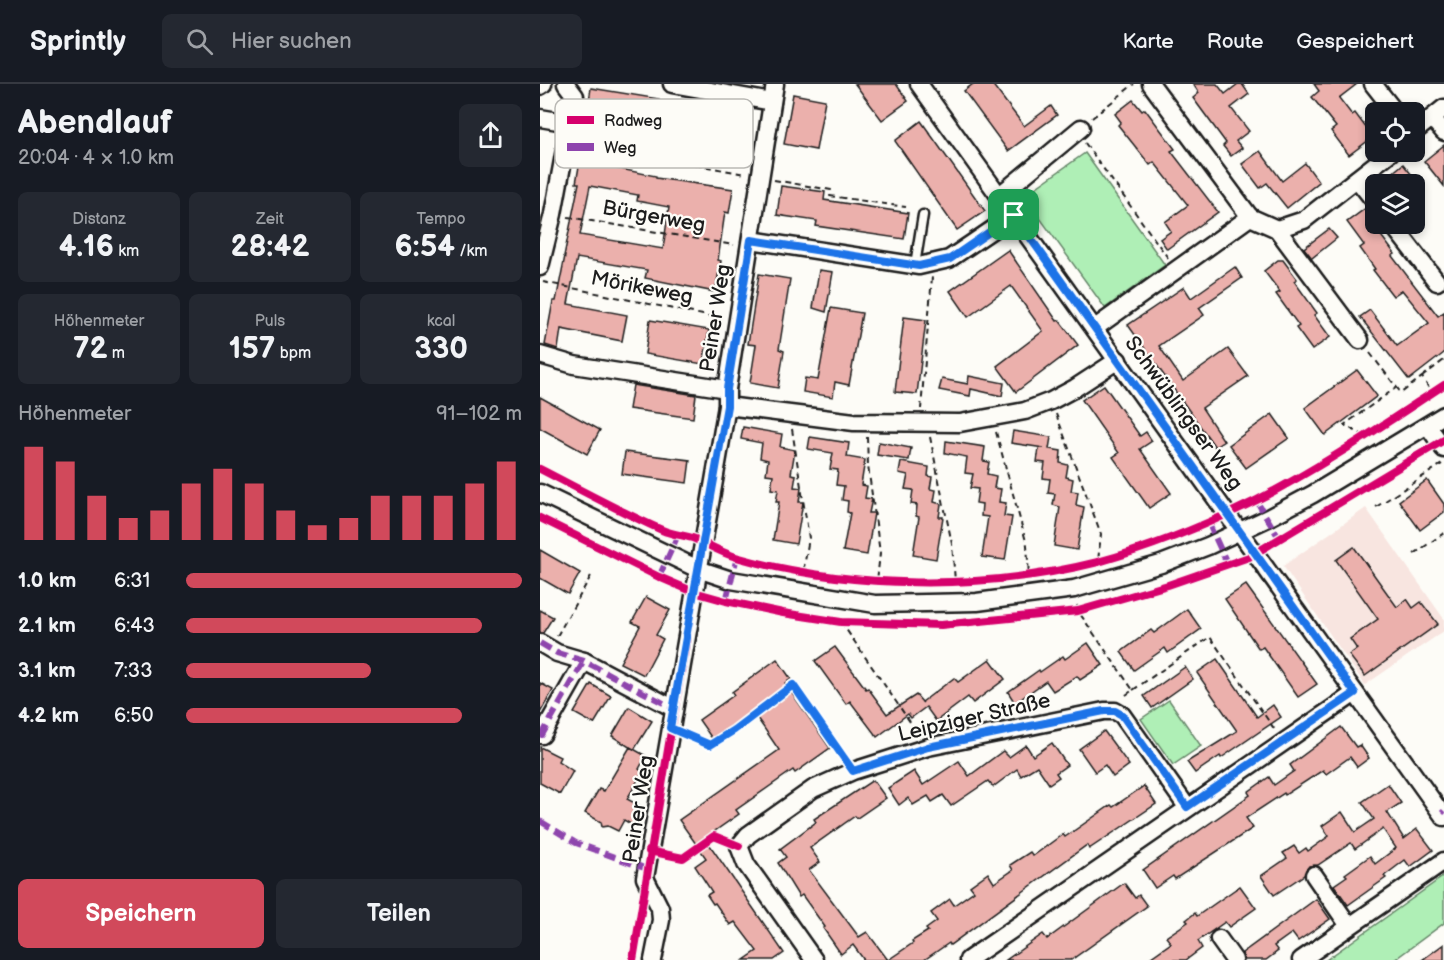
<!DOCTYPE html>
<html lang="de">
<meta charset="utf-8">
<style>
body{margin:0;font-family:"Balsamiq Sans",sans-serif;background:#242831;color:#f1f3f6;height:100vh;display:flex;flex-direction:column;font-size:22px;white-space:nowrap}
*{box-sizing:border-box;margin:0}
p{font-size:20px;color:#9ea1a6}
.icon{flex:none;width:33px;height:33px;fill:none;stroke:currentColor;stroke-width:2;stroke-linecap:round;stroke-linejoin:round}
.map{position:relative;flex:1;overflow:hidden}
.panel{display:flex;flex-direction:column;background:#171b24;width:540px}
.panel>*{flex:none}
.controls{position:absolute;left:825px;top:18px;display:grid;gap:12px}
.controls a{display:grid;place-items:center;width:60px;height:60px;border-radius:9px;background:#171b24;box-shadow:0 3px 9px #0003;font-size:30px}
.pin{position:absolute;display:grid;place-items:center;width:51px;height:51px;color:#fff;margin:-26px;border-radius:12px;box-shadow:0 3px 9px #0006}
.round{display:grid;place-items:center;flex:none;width:63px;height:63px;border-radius:9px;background:#242831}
.head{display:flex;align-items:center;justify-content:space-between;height:102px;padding:0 18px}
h1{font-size:33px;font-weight:800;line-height:45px}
.figures{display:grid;grid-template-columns:repeat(3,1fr);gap:9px;height:102px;padding:6px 18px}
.figures div{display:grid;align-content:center;border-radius:9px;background:#242831;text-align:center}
.figures b{font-size:30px;font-weight:800}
.figures small{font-size:16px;font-weight:400}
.figures p{font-size:16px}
.chart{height:168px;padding:12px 18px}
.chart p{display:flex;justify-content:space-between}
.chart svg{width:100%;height:108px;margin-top:6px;stroke:#d1495b;stroke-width:6}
.cta{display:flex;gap:12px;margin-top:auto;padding:12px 18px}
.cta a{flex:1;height:69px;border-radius:9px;background:#d1495b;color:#fff;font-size:24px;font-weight:800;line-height:69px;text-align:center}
.cta a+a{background:#242831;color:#f1f3f6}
ul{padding:0 18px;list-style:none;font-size:20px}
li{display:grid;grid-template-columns:96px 72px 1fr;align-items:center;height:45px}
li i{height:15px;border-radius:8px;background:#d1495b}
header{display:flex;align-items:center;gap:36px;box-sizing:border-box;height:84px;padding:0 30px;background:#171b24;border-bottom:2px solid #363941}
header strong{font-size:28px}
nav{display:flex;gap:33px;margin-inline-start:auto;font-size:21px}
.search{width:420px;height:54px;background:#242831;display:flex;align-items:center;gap:15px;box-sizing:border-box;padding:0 21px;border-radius:9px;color:#9ea1a6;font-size:22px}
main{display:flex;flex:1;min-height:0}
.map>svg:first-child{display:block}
</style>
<header>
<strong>Sprintly</strong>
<div class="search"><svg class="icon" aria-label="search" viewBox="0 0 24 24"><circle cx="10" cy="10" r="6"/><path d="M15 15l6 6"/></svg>Hier suchen</div>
<nav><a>Karte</a><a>Route</a><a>Gespeichert</a></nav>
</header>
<main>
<section class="panel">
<div class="head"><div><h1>Abendlauf</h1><p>20:04 · 4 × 1.0 km</p></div><a class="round"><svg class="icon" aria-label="share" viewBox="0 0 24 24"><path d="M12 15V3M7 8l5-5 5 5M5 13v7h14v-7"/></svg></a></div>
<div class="figures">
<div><p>Distanz</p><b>4.16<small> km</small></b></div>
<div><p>Zeit</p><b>28:42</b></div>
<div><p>Tempo</p><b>6:54<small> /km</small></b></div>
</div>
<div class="figures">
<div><p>Höhenmeter</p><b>72<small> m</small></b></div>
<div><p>Puls</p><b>157<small> bpm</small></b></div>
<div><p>kcal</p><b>330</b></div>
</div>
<div class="chart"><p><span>Höhenmeter</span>91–102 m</p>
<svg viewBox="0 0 160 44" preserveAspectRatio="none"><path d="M5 44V6M15 44V12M25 44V26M35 44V35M45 44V32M55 44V21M65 44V15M75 44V21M85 44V32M95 44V38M105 44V35M115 44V26M125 44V26M135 44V26M145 44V21M155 44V12"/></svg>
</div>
<ul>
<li><b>1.0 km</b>6:31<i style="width:100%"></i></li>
<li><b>2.1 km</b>6:43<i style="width:88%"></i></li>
<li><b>3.1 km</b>7:33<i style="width:55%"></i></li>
<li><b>4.2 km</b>6:50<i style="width:82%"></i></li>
</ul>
<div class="cta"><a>Speichern</a><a>Teilen</a></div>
</section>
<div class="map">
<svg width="904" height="876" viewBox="0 0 904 876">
<rect width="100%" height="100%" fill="#fdfcf7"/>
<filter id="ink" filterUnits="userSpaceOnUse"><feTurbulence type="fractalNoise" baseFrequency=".0167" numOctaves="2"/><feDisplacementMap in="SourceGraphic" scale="12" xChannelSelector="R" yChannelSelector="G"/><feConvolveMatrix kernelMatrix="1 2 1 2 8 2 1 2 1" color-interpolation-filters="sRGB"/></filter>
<g filter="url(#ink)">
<polygon fill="#f8e5e0" points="826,424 904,535 904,547 825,601 743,482"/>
<g fill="#afefb6" stroke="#668669" stroke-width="1.5">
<polygon points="545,69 625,181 565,224 484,112"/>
<polygon points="629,616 661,662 633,681 601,635"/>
<polygon points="904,792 904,839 854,876 786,876"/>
</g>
<g fill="#ebb0ac" stroke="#1c1c1c" stroke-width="1.5" fill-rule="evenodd">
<polygon points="315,0 356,0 368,17 342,36"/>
<polygon points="433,0 452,0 484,42 511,22 517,31 468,67 424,7"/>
<polygon points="653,0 677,0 685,10 698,0 702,0 709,10 691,24 709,47 696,57 702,64 691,72 683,62 686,59 653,14 659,9"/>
<polygon points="774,0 817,0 799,14 812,31 815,29 833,53 809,71 791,47 796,43 772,13 779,7"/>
<polygon points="51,4 119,15 118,22 204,32 201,58 154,52 151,73 128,70 131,44 47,30"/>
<polygon points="253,10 285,16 276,66 244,60"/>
<polygon points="593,16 602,27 605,25 635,65 631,67 678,128 627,165 620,155 631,147 625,138 648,121 614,78 610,81 578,41 581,38 575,30"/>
<polygon points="381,37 445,127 417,146 355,57"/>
<polygon points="904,61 904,102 884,77"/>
<polygon points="720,67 742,97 765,79 779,98 747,124 727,99 720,104 702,80"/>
<path d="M40,77L116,92V94L193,105L189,129L185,128L178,176L181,177L175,208L105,194L107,186L37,174L28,220L87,231L82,257L21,245L18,265L5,261L13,217H16L25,172H24L39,99H36ZM50,102L98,111L97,117L129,123L123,165L40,151Z"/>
<polygon points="863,80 872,91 861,100 839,100"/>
<polygon points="241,102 285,108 284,116 368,129 364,155 276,142 277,137 237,131"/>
<polygon points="826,124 836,129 836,140 842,147 839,149 855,170 852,172 898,232 904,228 904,269 869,296 820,233 830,226 857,262 889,239 862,206 853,212 833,186 835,185 820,164 824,161 807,138"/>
<polygon points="789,145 797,154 772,174 764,164"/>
<polygon points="468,166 517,237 519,236 538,261 476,308 457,282 503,247 471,202 428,233 410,207"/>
<polygon points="738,176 743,176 757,195 754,197 777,229 774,231 790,253 772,266 756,244 759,242 736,210 740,208 724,187"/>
<polygon points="695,183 702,194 659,224 664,231 619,262 643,297 688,265 708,292 662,324 684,357 675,363 588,241 644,203 651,214"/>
<polygon points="279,186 293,188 286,228 273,224"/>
<polygon points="219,190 250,195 239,265 244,267 238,304 210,299 216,261 208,260"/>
<polygon points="291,224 322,229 309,301 295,298 293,313 263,308 265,294 278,296"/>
<polygon points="364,233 386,236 377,310 355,308"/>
<polygon points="110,236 169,246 163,280 105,270"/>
<polygon points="817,286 837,312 785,351 765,324"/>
<polygon points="429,292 464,299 462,312 431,305 430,312 399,306 402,295 428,300"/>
<polygon points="93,301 156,311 153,334 89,325"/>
<polygon points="564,301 600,352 606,348 612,357 600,365 631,409 609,424 573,373 579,369 542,316"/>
<polygon points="0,313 60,346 47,370 0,344"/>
<polygon points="732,330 749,354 706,384 689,361"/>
<polygon points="203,343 242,350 240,363 255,366 251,390 256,391 254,403 261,404 259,418 263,418 256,460 233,456 239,418 236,418 238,406 231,405 233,391 226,390 228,376 220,374 222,359 201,355"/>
<polygon points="473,347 511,353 509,365 521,367 520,379 528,381 526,393 533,395 531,407 538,408 536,421 544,423 537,466 514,462 520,423 513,421 515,410 508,409 510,395 503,394 505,379 497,378 499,364 504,364 471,359"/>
<polygon points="270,353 309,359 307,373 325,376 321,401 327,402 325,414 332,415 329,429 334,429 327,471 303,467 310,429 307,428 308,417 302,416 304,402 296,401 298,386 290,385 293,369 268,365"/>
<polygon points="406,357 445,363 443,377 449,378 447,390 456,392 454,404 461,405 459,418 466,419 464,432 472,433 465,476 442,473 448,433 441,432 442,420 436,419 438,405 430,404 433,390 425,389 427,373 405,369"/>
<polygon points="339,358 371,364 369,376 337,371"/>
<polygon points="85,368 150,376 147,399 82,390"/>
<polygon points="361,378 389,383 388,392 392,393 390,405 396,406 394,418 401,420 399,433 403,433 396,475 373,471 379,433 376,432 377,421 371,420 373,406 365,405 368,391 359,389"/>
<polygon points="887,396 904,420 904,428 880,446 859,417"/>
<polygon points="814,463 857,523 867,515 873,524 881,518 898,540 825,592 809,571 817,565 810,555 838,535 796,476"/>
<polygon points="0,466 40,489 28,510 0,494"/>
<polygon points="706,501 777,600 758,613 723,563 719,565 685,515"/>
<polygon points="106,513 130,526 116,551 123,555 104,591 80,579 100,542 92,538"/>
<polygon points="647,525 661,545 628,569 625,564 594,586 581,568 611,546 614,549"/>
<polygon points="0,526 13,533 3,549 0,549"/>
<polygon points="548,559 563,581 540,596 537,592 513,607 506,597 475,619 468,608 499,586 500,588 523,572 525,575"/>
<polygon points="295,563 326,605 328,604 347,630 376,611 383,619 382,618 414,594 418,598 450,575 465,595 433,619 428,613 396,637 386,623 371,634 368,630 337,653 310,617 306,620 275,577"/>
<polygon points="237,575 251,595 245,599 290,664 255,689 253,686 196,726 199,730 165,754 244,869 234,876 204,876 217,867 195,838 190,841 175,819 173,820 167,811 172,808 155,782 166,774 139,736 239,666 213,628 173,656 159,636 194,611 192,608"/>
<polygon points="677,575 717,633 733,621 741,633 681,674 680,672 655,689 647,678 697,647 657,589"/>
<polygon points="645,583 653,595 612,624 604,612"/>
<polygon points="0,599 13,606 0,629"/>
<polygon points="51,600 71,612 54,640 34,629"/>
<polygon points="89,623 112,637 94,666 72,652"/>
<polygon points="801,643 816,663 820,661 829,674 817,683 810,673 786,690 783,686 745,711 744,709 706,734 713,744 635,795 633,792 615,804 603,786 710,711 708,708 729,693 734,701 754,687 750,681"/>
<polygon points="564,647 589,681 573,693 565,681 555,688 539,665"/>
<polygon points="512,659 527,681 516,689 519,693 509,700 497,682 481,692 477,685 453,703 448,697 411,722 403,711 392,718 388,712 373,721 368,714 359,721 348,704 374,687 383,701 419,677 429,692 463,667 469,673 486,661 493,672"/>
<polygon points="0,663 20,673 18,677 33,687 20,710 0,699"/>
<polygon points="90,663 106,672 99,685 103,688 87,715 104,724 94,742 84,736 78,747 68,742 62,743 61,738 45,729 59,705 64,707"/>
<polygon points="333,696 346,714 317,734 315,732 270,764 280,778 269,786 319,853 327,848 348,876 373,859 372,857 388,847 386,845 397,837 391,829 410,815 414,821 434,807 430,802 448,789 454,799 473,786 470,781 490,768 493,772 523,750 525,753 571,721 573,723 604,702 616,720 549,765 547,761 410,861 409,859 384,876 324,876 313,861 301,870 283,844 285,843 262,811 259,813 238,779 246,773 240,765 276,738 274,735"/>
<polygon points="848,700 861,719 847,728 864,755 877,745 893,766 870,783 865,776 844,792 846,794 808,821 794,801 807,792 805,790 830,772 835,780 856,764 843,745 815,765 811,759 778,781 769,782 764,791 734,811 721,792 747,774 743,769 754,762 759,769 766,764 768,767 789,752 782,742 802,728 815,748 834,735 822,718"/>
<polygon points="584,799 595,814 599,811 607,822 531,876 466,876 503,850 507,855"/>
<polygon points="700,802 716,824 689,843 685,838 658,857 662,864 646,876 607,876 631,859 626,853 648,838 646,836 655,829 657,832"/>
<polygon points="776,815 790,835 758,857 752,849 734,862 738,867 726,876 704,876 702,869"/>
<polygon points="904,860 904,876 882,876"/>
</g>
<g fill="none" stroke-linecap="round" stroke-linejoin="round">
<g stroke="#1c1c1c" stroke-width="13">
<polyline id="service" points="375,181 383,131"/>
</g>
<g stroke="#1c1c1c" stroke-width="21">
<g id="minor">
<polyline points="132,0 232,18"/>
<polyline points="379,0 904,733"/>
<polyline points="611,0 710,133"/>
<polyline points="833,0 855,28"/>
<polyline points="0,2 3,0"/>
<polyline points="0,34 30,39"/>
<polyline points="892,34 904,48"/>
<polyline points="874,48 904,24"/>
<polyline points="817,95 836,119"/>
<polyline points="460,111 541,44"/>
<polyline points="852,140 897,198"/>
<polyline points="737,145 820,256"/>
<polyline points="211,156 379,182 409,175 474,131"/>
<polyline points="0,183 13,130 35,12 26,0"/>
<polyline points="555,244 710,133 737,145 764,136 851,68"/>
<polyline points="0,271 34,281 187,305"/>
<polyline points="187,322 314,338 420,339 485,327 511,317 535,304 578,276"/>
<polyline points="888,342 904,365"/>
<polyline points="0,409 158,485 191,496 335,520 437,518 534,505 621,480 668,462 728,434 773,410 904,331"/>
<polyline points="0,559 17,569 44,577 133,624"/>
<polyline points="0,650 2,651 44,577"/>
<polyline points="774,791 809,842"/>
<polyline points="679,855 694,876"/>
<polyline points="113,876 121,836 120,824 105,794 187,322 187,305 235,0"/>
<polyline points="274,876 206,780 199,762 208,751 273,705 313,687 388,663 564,627 575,627 582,631 647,723"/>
<polyline points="428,876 815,609"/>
<polyline points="761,876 904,777"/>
</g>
</g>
<g stroke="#1c1c1c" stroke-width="2" stroke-dasharray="6 4.5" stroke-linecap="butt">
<polyline points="552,34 594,0"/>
<polyline points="42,59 205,90"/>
<polyline points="545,59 628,174"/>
<polyline points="234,96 291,106 290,112 366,123"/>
<polyline points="28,133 194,161"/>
<polyline points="3,198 182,235"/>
<polyline points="830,269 861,309 882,293 892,309"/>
<polyline points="882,293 904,276"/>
<polyline points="381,325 392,193"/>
<polyline points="516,330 561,450 558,477"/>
<polyline points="252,345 269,454 263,489"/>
<polyline points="456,348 487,461 489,492"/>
<polyline points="825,352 804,341 857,303"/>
<polyline points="327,353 328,382 340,469 337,497"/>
<polyline points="390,353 412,460 415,497"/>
<polyline points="836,423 902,380"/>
<polyline points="874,470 904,449"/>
<polyline points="537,521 538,527 593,606 583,613"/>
<polyline points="301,538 379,651"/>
<polyline points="17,552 52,490"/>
<polyline points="593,606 670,553 735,646"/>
<polyline points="145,651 170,661 194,646 253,601 304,675"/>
</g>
<use href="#service" stroke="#fdfcf7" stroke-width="8"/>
<use href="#minor" stroke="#fdfcf7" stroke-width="16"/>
<g stroke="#8e44ad" stroke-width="6" stroke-dasharray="12 6" stroke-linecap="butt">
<polyline points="716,416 739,454"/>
<polyline points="668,438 687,479"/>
<polyline points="119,493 138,451"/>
<polyline points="186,517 197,473"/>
<polyline points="0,559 17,569 44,577 133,624"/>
<polyline points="0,650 2,651 44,577"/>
<polyline points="902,729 904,727"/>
<polyline points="0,737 36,759 107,785"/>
</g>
<g stroke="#fdfcf7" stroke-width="11">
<g id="cycleway">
<path d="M0,385C41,406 81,428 122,446C133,451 145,451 155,455C169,461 182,469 196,473C309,505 443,507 558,478C613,463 666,441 717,416C782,383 843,341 904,301"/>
<polyline points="0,434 119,493 154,508 186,517 243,529 301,538 401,541 538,527 628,501 709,473 904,356"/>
<polyline points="109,767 143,774 174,752 199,762"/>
<polyline points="93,876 158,485"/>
</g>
</g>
<use href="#cycleway" stroke="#d6006c" stroke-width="8"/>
</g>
</g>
<g fill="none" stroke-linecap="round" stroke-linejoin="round" filter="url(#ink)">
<g stroke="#fff" stroke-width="12">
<polygon id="route" points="474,131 815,609 647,723 582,631 575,627 564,627 388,663 313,687 253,601 194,646 170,661 130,644 187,322 187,305 211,156 379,182 410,175"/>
</g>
<use href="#route" stroke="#1a73e8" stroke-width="8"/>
</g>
<g text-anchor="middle" stroke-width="4.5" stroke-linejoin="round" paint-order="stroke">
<g font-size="21" fill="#1c1c1c" stroke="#fdfcf7">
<text transform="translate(114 132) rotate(10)" y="7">Bürgerweg</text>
<text transform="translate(102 203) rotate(11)" y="7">Mörikeweg</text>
<text transform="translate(175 234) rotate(-81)" y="7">Peiner Weg</text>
<text transform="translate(644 329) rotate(54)" y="7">Schwüblingser Weg</text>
<text transform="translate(434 633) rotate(-13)" y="7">Leipziger Straße</text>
<text transform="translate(98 725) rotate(-81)" y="7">Peiner Weg</text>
</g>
</g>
<rect x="15" y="15" width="198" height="69" rx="9" fill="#fdfcf7" stroke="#bab9b5" stroke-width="1.5"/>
<rect x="27" y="32" width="27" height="8" fill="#d6006c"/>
<rect x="27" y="59" width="27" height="8" fill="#8e44ad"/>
<g font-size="16" fill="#1c1c1c">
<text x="64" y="42">Radweg</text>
<text x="64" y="69">Weg</text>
</g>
</svg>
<div class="controls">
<a><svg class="icon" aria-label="locate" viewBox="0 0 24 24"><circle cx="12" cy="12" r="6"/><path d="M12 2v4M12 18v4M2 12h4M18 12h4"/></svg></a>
<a><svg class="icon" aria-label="layers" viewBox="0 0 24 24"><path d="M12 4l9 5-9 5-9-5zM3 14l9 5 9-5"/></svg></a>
</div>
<div class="pin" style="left:474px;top:131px;background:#1e9e55"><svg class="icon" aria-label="arrive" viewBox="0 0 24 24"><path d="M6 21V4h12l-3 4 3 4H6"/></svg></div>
</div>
</main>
